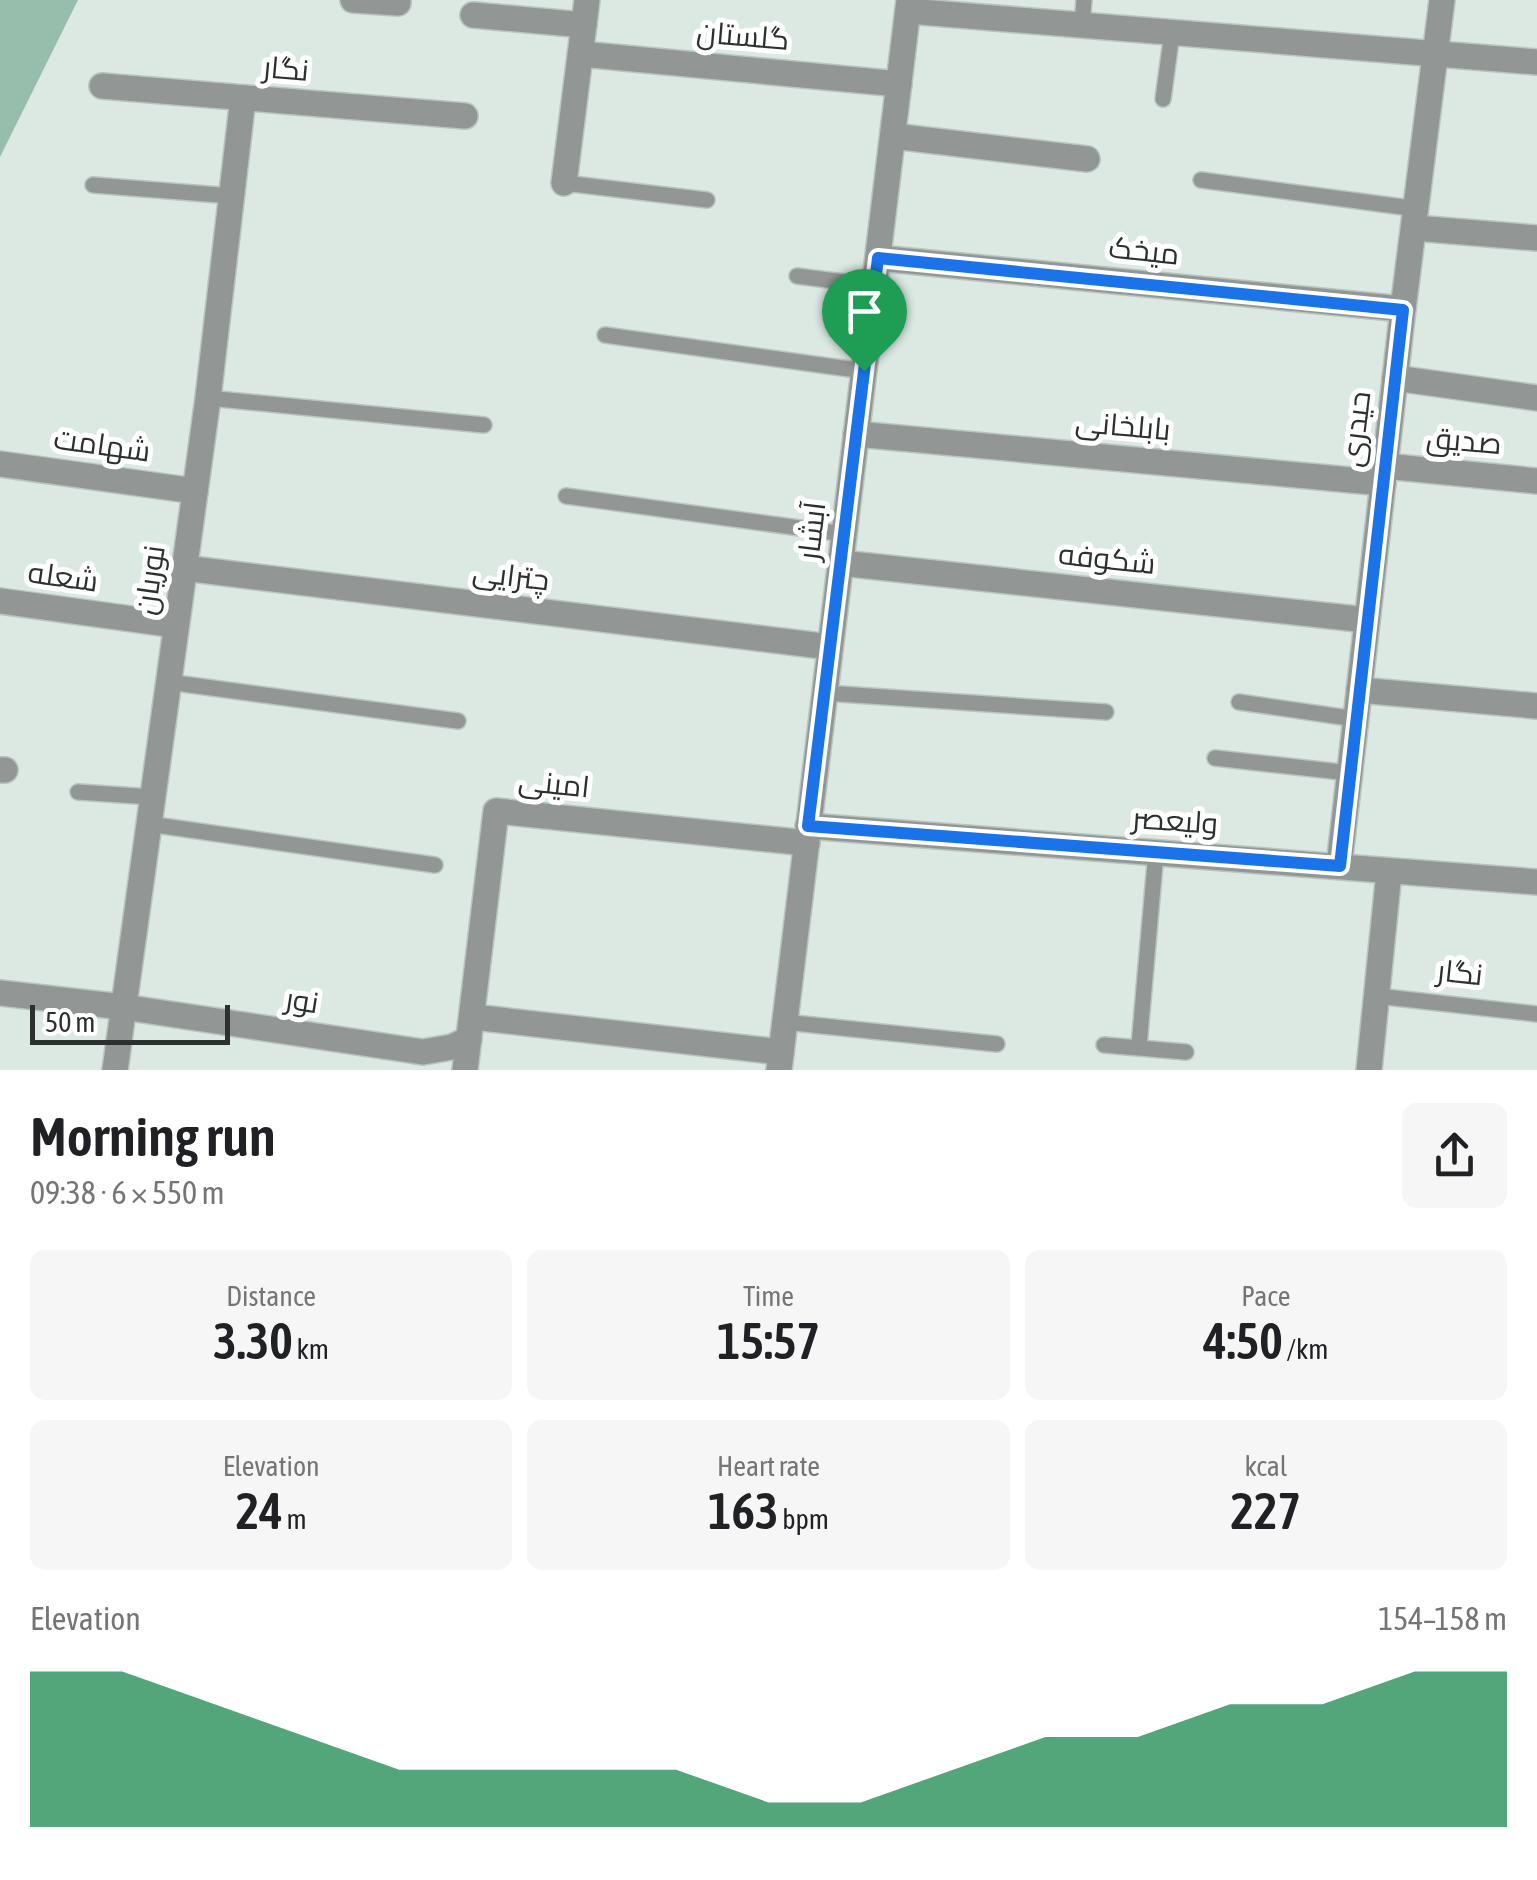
<!DOCTYPE html>
<meta charset="utf-8">
<style>
body{margin:0;font-family:"Asap Condensed",Cairo,sans-serif;background:#f6f6f6;color:#202124;height:100vh;display:flex;flex-direction:column;font-size:38px;white-space:nowrap}
*{box-sizing:border-box;margin:0}
p{font-size:32px;color:#757577}
.icon{flex:none;width:55px;height:55px;fill:none;stroke:currentColor;stroke-width:2;stroke-linecap:round;stroke-linejoin:round}
.map{position:relative;height:1070px;overflow:hidden}
.details{display:flex;flex-direction:column;background:#fff;flex:1}
.details>*{flex:none}
.scale{position:absolute;left:30px;bottom:25px;width:200px;box-sizing:border-box;padding-left:10px;border:5px solid #2c312f;border-top:0;font-size:28px;line-height:35px;white-space:nowrap;color:#2c312f;-webkit-text-stroke:8px #fff;paint-order:stroke}
.pin{position:absolute;display:grid;place-items:center;width:85px;height:85px;color:#fff;margin:-102px -42px;border-radius:50% 50% 50% 0;rotate:-45deg;box-shadow:0 0 10px #0007}
.pin .icon{rotate:45deg}
.round{display:grid;place-items:center;flex:none;width:105px;height:105px;border-radius:15px;background:#f6f6f6}
.headline{display:flex;align-items:center;justify-content:space-between;height:170px;padding:0 30px}
h1{font-size:55px;font-weight:600;line-height:75px}
.figures{display:grid;grid-template-columns:repeat(3,1fr);gap:15px;height:170px;padding:10px 30px}
.figures div{display:grid;align-content:center;border-radius:15px;background:#f6f6f6;text-align:center}
.figures b{font-size:50px;font-weight:600}
.figures small{font-size:28px;font-weight:400}
.figures p{font-size:28px}
.chart{height:280px;padding:20px 30px}
.chart p{display:flex;justify-content:space-between}
.chart svg{width:100%;height:180px;margin-top:10px;fill:#0b8043;opacity:.7}
.map>svg:first-child{display:block}
</style>
<div class="map">
<svg width="1537" height="1070" viewBox="0 0 1537 1070">
<rect width="100%" height="100%" fill="#dce9e3"/>
<polygon fill="#97bdad" points="0,0 78,0 0,157"/>
<g fill="none" stroke-linecap="round" stroke-linejoin="round">
<g stroke="#b9c4bf" stroke-width="18">
<g id="service">
<polyline points="1082,26 1084,0"/>
<polyline points="1163,99 1172,33"/>
<polyline points="1201,180 1418,209"/>
<polyline points="564,183 707,200"/>
<polyline points="93,185 232,196"/>
<polyline points="797,276 875,286"/>
<polyline points="605,335 864,371"/>
<polyline points="208,398 484,425"/>
<polyline points="566,496 844,534"/>
<polyline points="168,682 458,721"/>
<polyline points="825,693 1106,712"/>
<polyline points="1239,702 1356,719"/>
<polyline points="1215,758 1350,773"/>
<polyline points="78,792 152,797"/>
<polyline points="149,824 435,865"/>
<polyline points="1377,996 1537,1014"/>
<polyline points="784,1022 997,1044"/>
<polyline points="1104,1045 1186,1052"/>
<polyline points="1139,1046 1156,852"/>
</g>
</g>
<g stroke="#b9c4bf" stroke-width="28">
<g id="minor">
<polyline points="353,0 398,3 398,0"/>
<polyline points="908,11 1537,62"/>
<polyline points="473,15 584,25"/>
<polyline points="581,54 899,84"/>
<polyline points="102,86 465,116"/>
<polyline points="893,136 1087,159"/>
<polyline points="564,183 587,0"/>
<polyline points="1415,228 1537,238"/>
<polyline points="878,258 1403,309"/>
<polyline points="1395,378 1537,398"/>
<polyline points="856,434 1383,483"/>
<polyline points="0,464 195,491"/>
<polyline points="1385,466 1537,481"/>
<polyline points="841,563 1367,620"/>
<polyline points="184,568 830,647"/>
<polyline points="0,601 176,625"/>
<polyline points="1359,690 1537,706"/>
<polyline points="0,770 5,770"/>
<polyline points="808,826 1537,882"/>
<polyline points="1339,866 1403,309 1442,0"/>
<polyline points="0,993 123,1007 423,1052 452,1047 469,1039"/>
<polyline points="473,1017 781,1052"/>
<polyline points="115,1070 208,398 243,98"/>
<polyline points="465,1070 496,811 807,843"/>
<polyline points="779,1070 909,0"/>
<polyline points="1369,1070 1389,872"/>
</g>
</g>
<use href="#service" stroke="#929795" stroke-width="15"/>
<use href="#minor" stroke="#929795" stroke-width="25"/>
</g>
<g fill="none" stroke-linecap="round" stroke-linejoin="round">
<g stroke="#fff" stroke-width="20">
<polygon id="route" points="878,258 1403,310 1340,866 808,826"/>
</g>
<use href="#route" stroke="#1a73e8" stroke-width="12"/>
</g>
<g text-anchor="middle" stroke-width="10" stroke-linejoin="round" paint-order="stroke">
<g font-size="30" fill="#2c312f" stroke="#fff">
<text transform="translate(743 36) rotate(5)" y="10">گلستان</text>
<text transform="translate(286 69) rotate(5)" y="10">نگار</text>
<text transform="translate(1144 251) rotate(6)" y="10">میخک</text>
<text transform="translate(1123 426) rotate(5)" y="10">بابلخانی</text>
<text transform="translate(1356 429) rotate(-83)" y="10">حیدری</text>
<text transform="translate(1464 441) rotate(5)" y="10">صدیق</text>
<text transform="translate(102 445) rotate(8)" y="10">شهامت</text>
<text transform="translate(812 531) rotate(-83)" y="10">آبشار</text>
<text transform="translate(1107 559) rotate(6)" y="10">شکوفه</text>
<text transform="translate(511 576) rotate(7)" y="10">چترایی</text>
<text transform="translate(63 577) rotate(8)" y="10">شعله</text>
<text transform="translate(150 580) rotate(-82)" y="10">نوریان</text>
<text transform="translate(554 784) rotate(6)" y="10">امینی</text>
<text transform="translate(1175 821) rotate(4)" y="10">ولیعصر</text>
<text transform="translate(1460 973) rotate(6)" y="10">نگار</text>
<text transform="translate(302 1001) rotate(9)" y="10">نور</text>
</g>
</g>
</svg>
<div class="scale">50 m</div>
<div class="pin" style="left:864px;top:371px;background:#1e9e55"><svg class="icon" aria-label="arrive" viewBox="0 0 24 24"><path d="M6 21V4h12l-3 4 3 4H6"/></svg></div>
</div>
<section class="details">
<div class="headline"><div><h1>Morning run</h1><p>09:38 · 6 × 550 m</p></div><a class="round"><svg class="icon" aria-label="share" viewBox="0 0 24 24"><path d="M12 15V3M7 8l5-5 5 5M5 13v7h14v-7"/></svg></a></div>
<div class="figures">
<div><p>Distance</p><b>3.30<small> km</small></b></div>
<div><p>Time</p><b>15:57</b></div>
<div><p>Pace</p><b>4:50<small> /km</small></b></div>
</div>
<div class="figures">
<div><p>Elevation</p><b>24<small> m</small></b></div>
<div><p>Heart rate</p><b>163<small> bpm</small></b></div>
<div><p>kcal</p><b>227</b></div>
</div>
<div class="chart"><p><span>Elevation</span>154–158 m</p>
<svg viewBox="0 0 160 44" preserveAspectRatio="none"><path d="M0 44V6L10 6L20 14L30 22L40 30L50 30L60 30L70 30L80 38L90 38L100 30L110 22L120 22L130 14L140 14L150 6L160 6V44z"/></svg>
</div>
</section>
